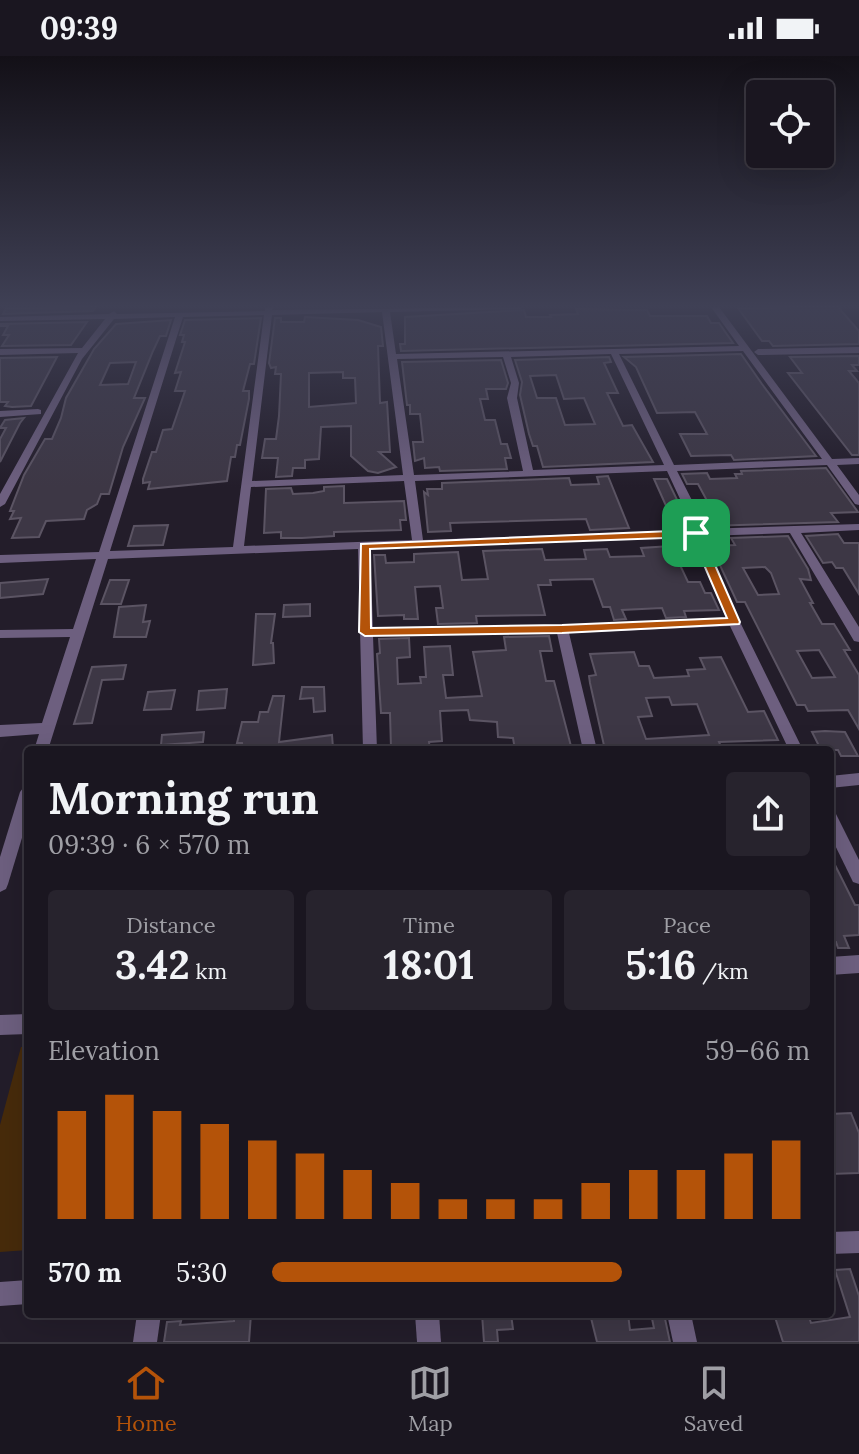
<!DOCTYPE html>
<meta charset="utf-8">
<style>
body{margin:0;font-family:Lora,serif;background:#27232d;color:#f1f3f6;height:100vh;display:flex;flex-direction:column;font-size:30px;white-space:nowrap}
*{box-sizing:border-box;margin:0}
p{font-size:26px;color:#9f9fa5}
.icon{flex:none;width:44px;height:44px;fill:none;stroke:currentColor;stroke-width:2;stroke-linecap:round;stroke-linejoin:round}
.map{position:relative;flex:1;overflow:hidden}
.panel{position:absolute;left:24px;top:690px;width:810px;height:572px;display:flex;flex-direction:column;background:#1a1620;border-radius:8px;box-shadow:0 8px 32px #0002,0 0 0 2px #38353e}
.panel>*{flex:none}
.tools{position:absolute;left:746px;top:24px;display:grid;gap:16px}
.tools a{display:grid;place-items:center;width:88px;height:88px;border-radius:8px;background:#1a1620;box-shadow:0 8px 32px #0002,0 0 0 2px #38353e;font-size:40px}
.pin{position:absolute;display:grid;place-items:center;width:68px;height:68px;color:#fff;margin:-34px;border-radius:16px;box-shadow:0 4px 12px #0006}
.round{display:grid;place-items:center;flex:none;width:84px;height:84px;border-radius:8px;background:#27232d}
.overview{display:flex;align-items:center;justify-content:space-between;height:136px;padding:0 24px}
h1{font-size:44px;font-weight:700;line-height:60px}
.stats{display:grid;grid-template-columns:repeat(3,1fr);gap:12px;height:136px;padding:8px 24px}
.stats div{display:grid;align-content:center;border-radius:8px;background:#27232d;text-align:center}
.stats b{font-size:40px;font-weight:700}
.stats small{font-size:22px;font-weight:400}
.stats p{font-size:22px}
.chart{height:224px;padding:16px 24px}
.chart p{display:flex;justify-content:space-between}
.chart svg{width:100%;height:144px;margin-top:8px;stroke:#b45309;stroke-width:6}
ul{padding:0 24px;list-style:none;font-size:26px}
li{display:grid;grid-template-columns:128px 96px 1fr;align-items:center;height:60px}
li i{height:20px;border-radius:10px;background:#b45309}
.status{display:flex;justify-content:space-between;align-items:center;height:56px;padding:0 40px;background:#1a1620;direction:ltr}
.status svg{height:22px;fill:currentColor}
.tab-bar{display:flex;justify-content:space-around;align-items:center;height:112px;border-top:2px solid #38353e;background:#1a1620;font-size:22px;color:#9f9fa5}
.tab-bar a{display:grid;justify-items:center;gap:4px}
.tab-bar .current{color:#b45309}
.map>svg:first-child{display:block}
</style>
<div class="status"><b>09:39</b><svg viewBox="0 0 49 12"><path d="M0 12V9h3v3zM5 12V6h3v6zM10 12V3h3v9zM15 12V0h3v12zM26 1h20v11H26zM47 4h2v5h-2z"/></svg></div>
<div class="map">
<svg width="859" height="1286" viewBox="0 0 859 1286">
<rect width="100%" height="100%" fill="#231d2a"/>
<polygon fill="#472b0b" points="21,991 28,991 28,1194 0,1196 0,1069"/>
<g fill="#3d3745" stroke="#5b5463" stroke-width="2" fill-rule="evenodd">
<polygon points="96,251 93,255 3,258 6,252"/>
<polygon points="802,251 838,251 859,275 859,288 773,290 769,285 762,285 738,252"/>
<polygon points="576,253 647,254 650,260 707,260 711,267 719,267 733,287 401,295 400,288 405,288 405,261 524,254 526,261 551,261 550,259 578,258"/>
<path d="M305,261L358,264L381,271L383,290H378L380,347L387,346L390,396H379L396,411L378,417L368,415L351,400V370L321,371L319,403L305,404V412H293L292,420L276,421L278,402H262L265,383H276L279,360L281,318H275L276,311L271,312L269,307L275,262H281V266H304ZM343,316V322H355L356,347L309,351V317Z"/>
<polygon points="261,262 254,308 250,308 243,335 249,335 249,343 240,389 237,389 235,401 231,401 227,425 148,433 150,426 143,427 143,423 152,396 156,396 163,374 172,373 185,335 175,335 181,316 175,317 185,286 182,286 184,279 180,279 185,264"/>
<path d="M171,264L166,280H160L153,295L134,342H145L123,391L109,438H101L97,448L87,454L84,463L46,465L39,481L12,482L21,462L10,463L14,455H10L24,419L45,383H52L61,362L66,342L94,293L116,268ZM136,306L128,328L100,329L110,307Z"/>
<polygon points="87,266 71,289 2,290 9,279 3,279 8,270 0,270 0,268"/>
<polygon points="741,298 762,328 816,400 734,404 731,399 691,400 680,378 707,378 695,356 657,357 636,311 624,301"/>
<polygon points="859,300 859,309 852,309 857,315 849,315 859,327 859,399 852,399 788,317 802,317 790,301"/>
<polygon points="57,301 31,350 12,351 5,350 8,346 0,346 0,302"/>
<path d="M609,301L611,306L604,307L618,337H607L623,370L632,369L653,406L543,411L537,390H533L529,378L520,339L522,326L515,304ZM556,319L564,343L584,342L595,368L565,369L556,342H537L530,320Z"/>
<polygon points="501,304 508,327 506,333 486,333 488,343 480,343 485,364 495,364 501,388 507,388 511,402 505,402 507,413 440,415 439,411 425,412 424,402 415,405 413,386 423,386 420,358 410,358 410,349 407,349 402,306"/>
<polygon points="24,362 20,367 0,406 0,383 6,372 0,372 5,364"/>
<polygon points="826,412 858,456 831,457 838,466 707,470 700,454 712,454 698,428 687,428 682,418 707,417 710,423 737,422 735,418 742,418 741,415"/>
<polygon points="608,420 629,472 590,474 586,463 450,467 451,475 428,476 424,436 428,439 427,433 442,433 442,427 569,422 571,429 599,428 597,421"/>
<polygon points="654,423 667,423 681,452 667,452"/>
<polygon points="344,430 344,447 404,445 406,464 400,464 401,474 334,476 334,480 302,482 281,482 281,476 264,477 266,433 291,432 293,438 313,437 324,435 324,431"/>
<polygon points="168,469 163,489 128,490 134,470"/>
<polygon points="838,478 844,487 859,487 859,538 843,512 836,512 832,506 823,507 806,480"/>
<path d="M788,480L808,513L811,524L800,523L813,547H810L822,568H834L850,594H844L859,619V673L848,654L808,655L805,649H797L745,546H737L711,490L735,489L731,482ZM765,511L771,517L779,538L758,539L743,512ZM819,594L835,621L812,622L797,595Z"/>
<polygon points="671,490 688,526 700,526 705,537 711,537 719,554 684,555 686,561 666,562 662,552 622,554 626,563 614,564 610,551 603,551 593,523 550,524 551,529 538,529 545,559 476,560 477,567 438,568 436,552 443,552 440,530 415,531 418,563 404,563 404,559 378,560 374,499 385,499 386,507 414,506 414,498 458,496 462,524 488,523 483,495 542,493 545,504 586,503 584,494 607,493 610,501 644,500 641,492"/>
<polygon points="48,523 43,538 0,542 0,527"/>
<polygon points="110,524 129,524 121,548 101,548"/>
<polygon points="310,548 310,560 283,561 284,549"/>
<polygon points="146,549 143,566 150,565 146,581 114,581 119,551"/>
<polygon points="256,558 275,558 271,587 273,587 274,607 253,609"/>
<polygon points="549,580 552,595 540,595 546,625 554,625 572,694 515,694 513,682 498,681 497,666 470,664 468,654 440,655 442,685 429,686 430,694 391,692 390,657 381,657 377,598 380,597 379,583 409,582 410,601 397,602 398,628 421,627 420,621 426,621 424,591 450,590 453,619 443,619 446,642 482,640 473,596 506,594 504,581"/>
<path d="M634,596L639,610H649L654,622L689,620L687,614L705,613L700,602L721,601L748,656L764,655L778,684L719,686L722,693L605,694L590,627L589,620L596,619L590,598ZM669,641L672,649L697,648L709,679L646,683L638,661L652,660L646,642Z"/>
<polygon points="126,609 123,623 102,624 92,667 74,668 92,611"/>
<polygon points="302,631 324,631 325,655 314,656 313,642 300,643"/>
<polygon points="227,633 225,652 197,654 199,635"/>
<polygon points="175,634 171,653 144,654 148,636"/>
<polygon points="273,640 284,640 279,686 332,679 333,692 243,694 242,687 237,687 242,666 258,666 260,656 268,656"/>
<polygon points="825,675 845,676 858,700 841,700 838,694 821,694 812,676"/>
<polygon points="204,676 203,686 161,689 162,679"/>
<polygon points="830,799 855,849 859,849 859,879 844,880 849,892 838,892 836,886 830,886"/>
<polygon points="851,1057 859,1077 859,1117 830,1118 830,1058"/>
<polygon points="850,1213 859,1240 859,1286 783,1286 774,1258 808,1258 811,1267 850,1261 835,1214"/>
<polygon points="234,1258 251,1258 249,1286 164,1286 167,1266 181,1265 180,1269 234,1265"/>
<polygon points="482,1258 511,1258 513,1273 497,1274 498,1286 484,1286"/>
<polygon points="590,1258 628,1258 630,1274 654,1272 651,1258 664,1258 670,1286 597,1286"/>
</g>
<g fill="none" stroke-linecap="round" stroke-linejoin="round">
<g fill="#6d5f7f" fill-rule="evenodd">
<path d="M265,251H273L272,254L524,251L520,253L390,256L396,298L739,290L711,251H719L832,403L859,402V408L837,409L859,439V449L855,448L827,409L677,415L699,458L701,473L859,468V474L801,477L859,571V586L854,585L790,477L703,480L740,566L803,694H789L730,570L569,577L597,694H583L557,577L373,580L377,694H363L358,493L108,503L48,694H34L39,678L0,681V669L42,667L70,581L0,582V574L73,573L96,503L0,507V499L99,496L175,261L114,263L82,303L5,448L0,451V438L78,297L0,299V293L82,292L105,263L0,265V261L109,258L114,255L117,258L265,255ZM382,256L403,419L252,425L272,259ZM264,259L233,491L110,495L183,261ZM743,295L822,403L674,409L619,298ZM611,298L664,409L533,414L517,342L519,327L511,301ZM503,301L511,327L507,342L523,415L414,419L397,303ZM667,415L687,458L690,474L423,484L415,425ZM404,425L412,484L244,490L251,431ZM692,481L726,562L562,569L373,572L370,493Z"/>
<polygon points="859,291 859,297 758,299 754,296 758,293"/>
<polygon points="38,353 41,354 41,358 0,361 0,355"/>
<polygon points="859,717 859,729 830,732 830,720"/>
<polygon points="28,730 28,762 8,828 6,833 0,836 0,801 20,736 23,732"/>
<polygon points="830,756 836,758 859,804 859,828 853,826 830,779"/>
<polygon points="859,899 859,917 830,919 830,901"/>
<polygon points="28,958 28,978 0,979 0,959"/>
<polygon points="859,1175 859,1197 830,1198 830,1176"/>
<polygon points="28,1224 28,1248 0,1250 0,1226"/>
<polygon points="137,1258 161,1258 157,1286 133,1286"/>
<polygon points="415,1258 439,1258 441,1286 417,1286"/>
<polygon points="667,1258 691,1258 697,1286 673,1286"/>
</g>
</g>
<linearGradient id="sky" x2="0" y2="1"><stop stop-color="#131017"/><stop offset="0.58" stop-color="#3f4055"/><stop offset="1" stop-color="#3f4055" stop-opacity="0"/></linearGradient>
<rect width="859" height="431" fill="url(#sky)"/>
<path fill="#b45309" stroke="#fff" stroke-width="2" fill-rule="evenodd" d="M696,474L701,477L740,566L739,568L562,577L365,580L359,576L361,488ZM692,481L727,562L562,569L371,572L370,493Z"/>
</svg>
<div class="tools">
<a><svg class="icon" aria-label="locate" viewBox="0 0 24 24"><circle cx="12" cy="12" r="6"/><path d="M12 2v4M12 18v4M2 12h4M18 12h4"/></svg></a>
</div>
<div class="pin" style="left:696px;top:477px;background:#1e9e55"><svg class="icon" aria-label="arrive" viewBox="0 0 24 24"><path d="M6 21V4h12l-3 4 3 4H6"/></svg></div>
<section class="panel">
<div class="overview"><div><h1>Morning run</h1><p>09:39 · 6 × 570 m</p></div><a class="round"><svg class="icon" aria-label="share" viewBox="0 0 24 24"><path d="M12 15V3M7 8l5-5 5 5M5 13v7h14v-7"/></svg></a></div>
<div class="stats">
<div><p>Distance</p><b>3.42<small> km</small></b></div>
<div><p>Time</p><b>18:01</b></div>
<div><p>Pace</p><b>5:16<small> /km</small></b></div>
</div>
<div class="chart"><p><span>Elevation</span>59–66 m</p>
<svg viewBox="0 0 160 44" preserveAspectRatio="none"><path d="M5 44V11M15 44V6M25 44V11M35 44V15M45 44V20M55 44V24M65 44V29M75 44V33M85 44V38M95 44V38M105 44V38M115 44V33M125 44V29M135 44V29M145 44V24M155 44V20"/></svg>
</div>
<ul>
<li><b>570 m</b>5:30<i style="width:65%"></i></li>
</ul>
</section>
</div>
<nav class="tab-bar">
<a class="current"><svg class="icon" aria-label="home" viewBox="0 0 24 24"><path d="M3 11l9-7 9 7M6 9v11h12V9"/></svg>Home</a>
<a><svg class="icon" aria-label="map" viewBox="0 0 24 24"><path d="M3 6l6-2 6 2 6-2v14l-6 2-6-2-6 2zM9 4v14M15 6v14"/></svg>Map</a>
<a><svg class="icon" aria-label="saved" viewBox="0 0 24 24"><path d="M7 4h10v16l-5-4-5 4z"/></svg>Saved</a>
</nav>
